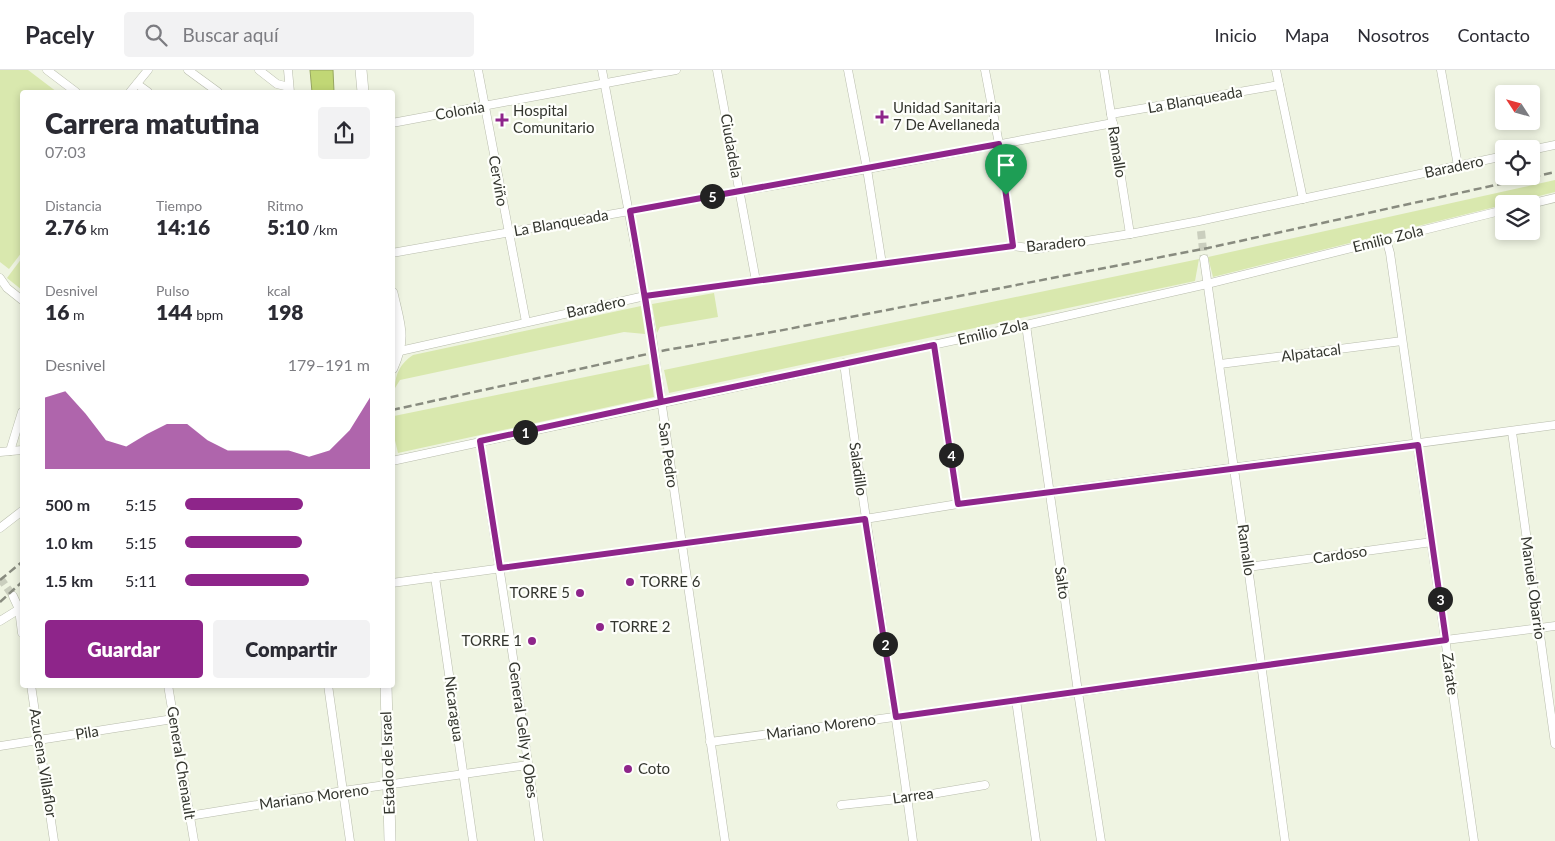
<!DOCTYPE html>
<html lang="es">
<meta charset="utf-8">
<style>
body{margin:0;font-family:Lato,sans-serif;background:#f2f2f3;color:#2b2b33;height:100vh;display:flex;flex-direction:column;font-size:19px;white-space:nowrap}
*{box-sizing:border-box;margin:0}
p{font-size:16px;color:#7c7c81}
.icon{flex:none;width:28px;height:28px;fill:none;stroke:currentColor;stroke-width:2;stroke-linecap:round;stroke-linejoin:round}
.map{position:relative;flex:1;overflow:hidden}
.drawer{position:absolute;left:20px;top:20px;width:375px;height:598px;display:flex;flex-direction:column;background:#fff;border-radius:5px;box-shadow:0 2px 8px #0003}
.drawer>*{flex:none}
.needle{width:32px;rotate:306deg}
.fabs{position:absolute;left:1495px;top:15px;display:grid;gap:10px}
.fabs a{display:grid;place-items:center;width:45px;height:45px;border-radius:5px;background:#fff;box-shadow:0 2px 8px #0003;font-size:25px}
.pin{position:absolute;display:grid;place-items:center;width:42px;height:42px;color:#fff;margin:-51px -21px;border-radius:50% 50% 50% 0;rotate:-45deg;box-shadow:0 0 5px #0007}
.pin .icon{rotate:45deg}
.km{position:absolute;width:25px;height:25px;margin:-12px;border-radius:50%;background:#222;color:#fff;font-size:14px;line-height:25px;text-align:center}
.round{display:grid;place-items:center;flex:none;width:52px;height:52px;border-radius:5px;background:#f2f2f3}
.summary{display:flex;align-items:center;justify-content:space-between;height:85px;padding:0 25px}
h1{font-size:28px;font-weight:800;line-height:38px}
.stats{display:grid;grid-template-columns:repeat(3,1fr);gap:8px;height:85px;padding:5px 25px}
.stats div{display:grid;align-content:center}
.stats b{font-size:21px;font-weight:800}
.stats small{font-size:14px;font-weight:400}
.stats p{font-size:14px}
.chart{height:140px;padding:10px 25px}
.chart p{display:flex;justify-content:space-between}
.chart svg{width:100%;height:90px;margin-top:5px;fill:#8e258a;opacity:.7}
.action{display:flex;gap:10px;margin-top:auto;padding:10px 25px}
.action a{flex:1;height:58px;border-radius:5px;background:#8e258a;color:#fff;font-size:20px;font-weight:800;line-height:58px;text-align:center}
.action a+a{background:#f2f2f3;color:#2b2b33}
ul{padding:0 25px;list-style:none;font-size:16px}
li{display:grid;grid-template-columns:80px 60px 1fr;align-items:center;height:38px}
li i{height:12px;border-radius:6px;background:#8e258a}
header{display:flex;align-items:center;gap:30px;box-sizing:border-box;height:70px;padding:0 25px;background:#fff;border-bottom:1px solid #e1e1e2}
header strong{font-size:24px}
nav{display:flex;gap:28px;margin-inline-start:auto;font-size:18px}
.search{width:350px;height:45px;background:#f2f2f3;display:flex;align-items:center;gap:12px;box-sizing:border-box;padding:0 18px;border-radius:5px;color:#7c7c81;font-size:19px}
.map>svg:first-child{display:block}
</style>
<header>
<strong>Pacely</strong>
<div class="search"><svg class="icon" aria-label="search" viewBox="0 0 24 24"><circle cx="10" cy="10" r="6"/><path d="M15 15l6 6"/></svg>Buscar aquí</div>
<nav><a>Inicio</a><a>Mapa</a><a>Nosotros</a><a>Contacto</a></nav>
</header>
<div class="map">
<svg width="1555" height="771" viewBox="0 0 1555 771">
<rect width="100%" height="100%" fill="#eff4e2"/>
<g fill="#d9e8ae">
<polygon points="0,0 28,0 57,22 22,22 22,182 9,199 0,192"/>
<polygon points="1555,110 1555,122 1213,207 1208,187"/>
<polygon points="22,188 22,220 7,208"/>
<polygon points="1199,189 1195,211 669,323 664,300"/>
<polygon points="714,223 718,247 660,257 657,263 652,234"/>
<path d="M641,236L645,264L624,262L400,310L395,318C395,303 401,293 413,285Z"/>
<polygon points="649,294 654,327 398,383 393,362 394,346"/>
</g>
<polygon fill="#c1d775" stroke="#97a760" points="310,0 333,0 334,22 312,22"/>
<g fill="none" stroke-linecap="round" stroke-linejoin="round">
<g stroke="#cacebe" stroke-width="8" stroke-dasharray="8 4" stroke-linecap="butt">
<polyline points="1201,161 1204,189"/>
<polyline points="0,508 13,526"/>
</g>
<g stroke="#b8bcac" stroke-width="9">
<g id="street">
<polyline points="47,0 76,22"/>
<polyline points="188,0 218,22"/>
<polyline points="259,0 277,14 289,17"/>
<polyline points="288,0 290,22"/>
<polyline points="478,0 526,252"/>
<polyline points="602,0 651,260 725,771"/>
<polyline points="717,0 756,211"/>
<polyline points="848,0 867,99 882,194"/>
<polyline points="985,0 999,74 1013,176"/>
<polyline points="1104,0 1130,164"/>
<polyline points="1276,0 1303,129"/>
<polyline points="1441,0 1458,96"/>
<polyline points="137,14 148,22"/>
<polyline points="130,22 148,0"/>
<polyline points="1111,44 1279,15"/>
<polyline points="392,53 676,0"/>
<polyline points="1531,80 1555,75"/>
<polyline points="1530,134 1555,128"/>
<polyline points="1386,169 1390,183 1474,771"/>
<polyline points="392,183 867,99 1113,53"/>
<polyline points="1204,189 1248,497 1285,771"/>
<polyline points="0,208 7,218 22,230"/>
<polyline points="1026,255 1078,622 1101,771"/>
<polyline points="934,275 958,434"/>
<polyline points="400,281 645,226 1013,176 1036,179 1130,164 1199,151 1504,86"/>
<path d="M844,293C865,453 892,611 913,771"/>
<polyline points="1220,294 1402,271"/>
<polyline points="1512,362 1555,674"/>
<polyline points="480,371 514,594 539,771"/>
<polyline points="10,381 22,342"/>
<polyline points="0,382 22,380"/>
<polyline points="392,391 1026,255 1207,214 1504,140"/>
<polyline points="0,458 22,441"/>
<polyline points="1248,497 1432,472"/>
<polyline points="435,507 473,771"/>
<polyline points="392,513 865,449 958,434 1555,355"/>
<polyline points="13,526 19,539 22,563"/>
<polyline points="0,551 21,538"/>
<polyline points="31,615 54,771"/>
<polyline points="168,615 194,771"/>
<polyline points="328,615 350,771"/>
<polyline points="1016,630 1036,771"/>
<polyline points="710,672 1078,622 1446,570 1555,556"/>
<polyline points="0,676 173,649"/>
<polyline points="841,735 908,728 985,715"/>
<polyline points="189,746 343,721 528,695"/>
</g>
</g>
<g stroke="#b8bcac" stroke-width="12">
<g id="secondary">
<polyline points="361,0 363,22"/>
<path d="M392,223C399,255 406,267 392,298"/>
<polyline points="386,615 390,771"/>
</g>
</g>
<use href="#street" stroke="#fff" stroke-width="8"/>
<use href="#secondary" stroke="#fff" stroke-width="11"/>
<g stroke="#888b7f" stroke-width="2.5" stroke-dasharray="8 4" stroke-linecap="butt">
<polyline points="392,340 666,280 778,261 1208,178 1555,102"/>
<polyline points="0,510 22,492"/>
<polyline points="0,532 22,512"/>
</g>
</g>
<g fill="none" stroke-linecap="round" stroke-linejoin="round">
<g stroke="#fff" stroke-width="10">
<path id="route" d="M1006,125L1013,176L645,226L661,332L480,371L500,498L865,449L896,647L1446,570L1418,375L958,434L934,275L661,332C652,268 641,204 630,141L999,74L1006,125"/>
</g>
<use href="#route" stroke="#8e258a" stroke-width="6"/>
</g>
<g fill="#8e258a" stroke="#fefffb" stroke-width="2">
<path d="M879.5 39.5h5v5h5v5h-5v5h-5v-5h-5v-5h5z"/>
<path d="M499.5 42.5h5v5h5v5h-5v5h-5v-5h-5v-5h5z"/>
<circle cx="630" cy="512" r="5"/>
<circle cx="580" cy="523" r="5"/>
<circle cx="600" cy="557" r="5"/>
<circle cx="532" cy="571" r="5"/>
<circle cx="628" cy="699" r="5"/>
</g>
<g text-anchor="middle" stroke-width="4.5" stroke-linejoin="round" paint-order="stroke">
<g font-size="15" fill="#34362f" stroke="#fefffb">
<text transform="translate(1195 30) rotate(-10)" y="5">La Blanqueada</text>
<text transform="translate(460 41) rotate(-10)" y="5">Colonia</text>
<text transform="translate(731 76) rotate(80)" y="5">Ciudadela</text>
<text transform="translate(1117 82) rotate(81)" y="5">Ramallo</text>
<text transform="translate(1454 97) rotate(-12)" y="5">Baradero</text>
<text transform="translate(498 111) rotate(80)" y="5">Cerviño</text>
<text transform="translate(561 153) rotate(-10)" y="5">La Blanqueada</text>
<text transform="translate(1388 169) rotate(-14)" y="5">Emilio Zola</text>
<text transform="translate(1056 174) rotate(-6)" y="5">Baradero</text>
<text transform="translate(596 237) rotate(-12)" y="5">Baradero</text>
<text transform="translate(993 262) rotate(-13)" y="5">Emilio Zola</text>
<text transform="translate(1311 283) rotate(-7)" y="5">Alpatacal</text>
<text transform="translate(668 385) rotate(82)" y="5">San Pedro</text>
<text transform="translate(858 399) rotate(82)" y="5">Saladillo</text>
<text transform="translate(1246 480) rotate(82)" y="5">Ramallo</text>
<text transform="translate(1340 485) rotate(-8)" y="5">Cardoso</text>
<text transform="translate(1062 513) rotate(82)" y="5">Salto</text>
<text transform="translate(1533 518) rotate(82)" y="5">Manuel Obarrio</text>
<text transform="translate(1450 604) rotate(82)" y="5">Zárate</text>
<text transform="translate(454 639) rotate(82)" y="5">Nicaragua</text>
<text transform="translate(821 657) rotate(-8)" y="5">Mariano Moreno</text>
<text transform="translate(523 660) rotate(82)" y="5">General Gelly y Obes</text>
<text transform="translate(87 663) rotate(-9)" y="5">Pila</text>
<text transform="translate(43 693) rotate(81)" y="5">Azucena Villaflor</text>
<text transform="translate(181 693) rotate(81)" y="5">General Chenault</text>
<text transform="translate(388 693) rotate(-92)" y="5">Estado de Israel</text>
<text transform="translate(913 726) rotate(-8)" y="5">Larrea</text>
<text transform="translate(314 727) rotate(-8)" y="5">Mariano Moreno</text>
</g>
<g font-size="15" fill="#34362f" stroke="#fefffb" text-anchor="start">
<text x="893" y="43">Unidad Sanitaria<tspan x="893" dy="17">7 De Avellaneda</tspan></text>
<text x="513" y="46">Hospital<tspan x="513" dy="17">Comunitario</tspan></text>
<text x="640" y="517">TORRE 6</text>
<text x="570" y="528" text-anchor="end">TORRE 5</text>
<text x="610" y="562">TORRE 2</text>
<text x="522" y="576" text-anchor="end">TORRE 1</text>
<text x="638" y="704">Coto</text>
</g>
</g>
</svg>
<div class="fabs">
<a><svg class="needle" viewBox="-14 -14 28 28"><path d="M0-13l5 13h-10z" fill="#e53935"/><path d="M0 13l5-13h-10z" fill="#7c7c81"/></svg></a>
<a><svg class="icon" aria-label="locate" viewBox="0 0 24 24"><circle cx="12" cy="12" r="6"/><path d="M12 2v4M12 18v4M2 12h4M18 12h4"/></svg></a>
<a><svg class="icon" aria-label="layers" viewBox="0 0 24 24"><path d="M12 4l9 5-9 5-9-5zM3 14l9 5 9-5"/></svg></a>
</div>
<div class="pin" style="left:1006px;top:125px;background:#1e9e55"><svg class="icon" aria-label="arrive" viewBox="0 0 24 24"><path d="M6 21V4h12l-3 4 3 4H6"/></svg></div>
<b class="km" style="left:525px;top:362px">1</b>
<b class="km" style="left:885px;top:574px">2</b>
<b class="km" style="left:1440px;top:529px">3</b>
<b class="km" style="left:951px;top:385px">4</b>
<b class="km" style="left:712px;top:126px">5</b>
<section class="drawer">
<div class="summary"><div><h1>Carrera matutina</h1><p>07:03</p></div><a class="round"><svg class="icon" aria-label="share" viewBox="0 0 24 24"><path d="M12 15V3M7 8l5-5 5 5M5 13v7h14v-7"/></svg></a></div>
<div class="stats">
<div><p>Distancia</p><b>2.76<small> km</small></b></div>
<div><p>Tiempo</p><b>14:16</b></div>
<div><p>Ritmo</p><b>5:10<small> /km</small></b></div>
</div>
<div class="stats">
<div><p>Desnivel</p><b>16<small> m</small></b></div>
<div><p>Pulso</p><b>144<small> bpm</small></b></div>
<div><p>kcal</p><b>198</b></div>
</div>
<div class="chart"><p><span>Desnivel</span>179–191 m</p>
<svg viewBox="0 0 160 44" preserveAspectRatio="none"><path d="M0 44V9L10 6L20 17L30 30L40 33L50 27L60 22L70 22L80 30L90 35L100 35L110 35L120 35L130 38L140 35L150 25L160 9V44z"/></svg>
</div>
<ul>
<li><b>500 m</b>5:15<i style="width:64%"></i></li>
<li><b>1.0 km</b>5:15<i style="width:63%"></i></li>
<li><b>1.5 km</b>5:11<i style="width:67%"></i></li>
</ul>
<div class="action"><a>Guardar</a><a>Compartir</a></div>
</section>
</div>
